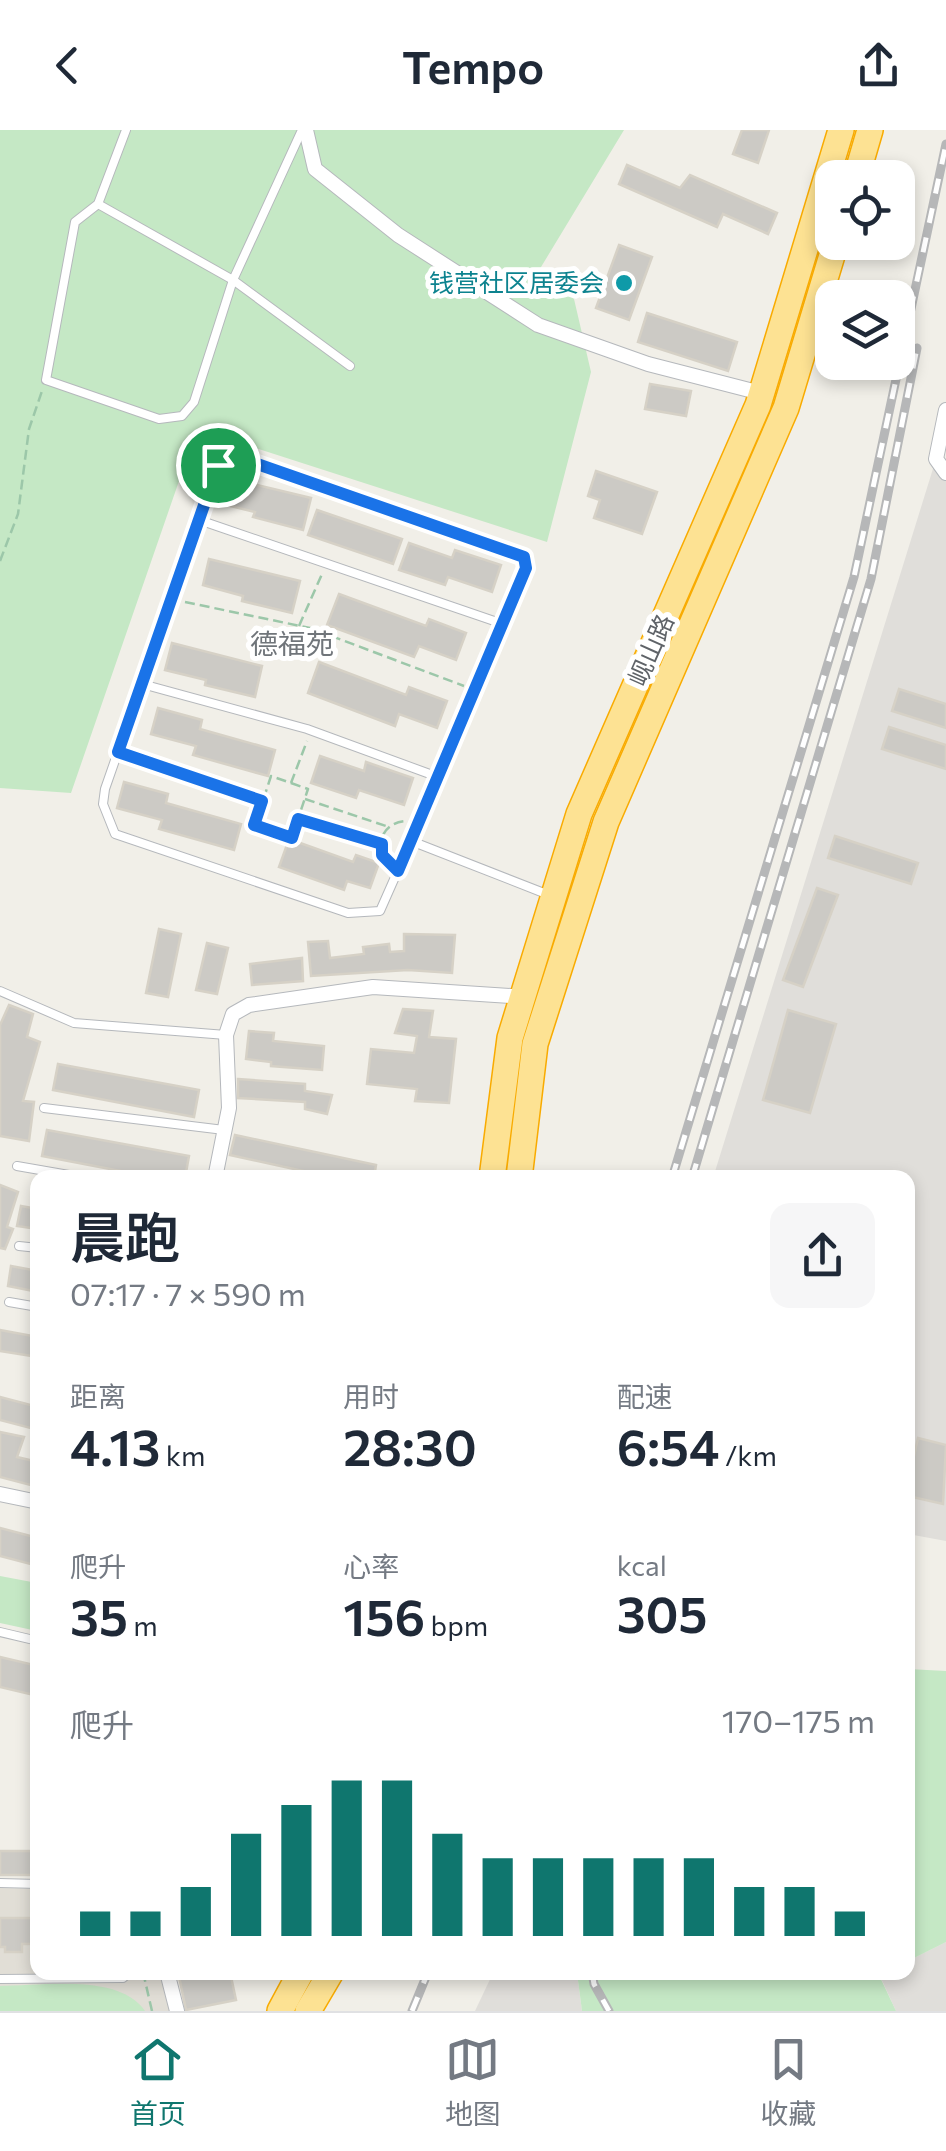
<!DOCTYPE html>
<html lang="zh">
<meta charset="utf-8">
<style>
body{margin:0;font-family:Commissioner,"Noto Sans SC",sans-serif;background:#f6f6f7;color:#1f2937;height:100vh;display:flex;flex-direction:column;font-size:38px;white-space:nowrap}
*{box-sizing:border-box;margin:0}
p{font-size:32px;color:#747a83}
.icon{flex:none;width:55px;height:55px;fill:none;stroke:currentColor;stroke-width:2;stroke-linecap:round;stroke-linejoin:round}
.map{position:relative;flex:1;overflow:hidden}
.details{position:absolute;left:30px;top:1040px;width:885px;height:810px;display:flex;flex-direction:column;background:#fff;border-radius:20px;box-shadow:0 5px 15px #0003}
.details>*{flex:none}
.buttons{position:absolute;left:815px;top:30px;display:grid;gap:20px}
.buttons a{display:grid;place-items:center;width:100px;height:100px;border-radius:20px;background:#fff;box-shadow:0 5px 15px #0003;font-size:50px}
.pin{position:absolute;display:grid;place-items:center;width:85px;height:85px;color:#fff;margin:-42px;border:5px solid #fff;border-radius:50%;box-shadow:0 2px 10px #0007}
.round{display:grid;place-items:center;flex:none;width:105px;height:105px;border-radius:20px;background:#f6f6f7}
.summary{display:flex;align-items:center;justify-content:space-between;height:170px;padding:0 40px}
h1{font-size:55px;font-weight:600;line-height:75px}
.stats{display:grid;grid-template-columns:repeat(3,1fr);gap:15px;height:170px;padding:10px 40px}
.stats div{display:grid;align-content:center}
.stats b{font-size:50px;font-weight:600}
.stats small{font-size:28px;font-weight:400}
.stats p{font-size:28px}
.chart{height:280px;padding:20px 40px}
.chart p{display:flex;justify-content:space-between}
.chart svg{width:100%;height:180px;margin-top:10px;stroke:#0f766e;stroke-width:6}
header{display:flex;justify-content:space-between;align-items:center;height:130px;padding:0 40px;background:#fff;font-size:45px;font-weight:600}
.tab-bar{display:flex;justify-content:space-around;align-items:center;height:140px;border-top:2px solid #e0e1e3;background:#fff;font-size:28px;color:#747a83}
.tab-bar a{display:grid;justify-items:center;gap:5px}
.tab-bar .current{color:#0f766e}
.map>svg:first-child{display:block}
</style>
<header><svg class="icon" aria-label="back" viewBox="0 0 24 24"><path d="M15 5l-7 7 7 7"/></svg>Tempo<svg class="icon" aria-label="share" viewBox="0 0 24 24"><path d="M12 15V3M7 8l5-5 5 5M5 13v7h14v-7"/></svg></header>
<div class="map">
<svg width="946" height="1881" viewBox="0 0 946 1881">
<rect width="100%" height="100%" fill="#f1efe8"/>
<g fill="#e0deda">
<polygon points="936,329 946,343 946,1411 908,1404 908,1048 713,1048"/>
<polygon points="946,1812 946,1881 896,1881 879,1844 908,1842 908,1831"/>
<polygon points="493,1843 577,1843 582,1881 475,1881"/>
</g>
<polygon fill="#e1ded6" points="0,1758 37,1759 38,1842 163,1843 173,1881 0,1881"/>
<g fill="#c5e8c5">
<polygon points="0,0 624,0 538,142 574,169 591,242 547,412 197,299 71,663 0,658"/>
<polygon points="0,1446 37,1453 37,1501 0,1493"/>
<polygon points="908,1539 946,1541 946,1812 908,1831"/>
<polygon points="577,1843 883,1843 879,1845 896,1881 582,1881"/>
<path d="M0,1856C43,1856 119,1843 145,1881H0Z"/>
</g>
<g fill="#cccac5" stroke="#d6d1c6" stroke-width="2.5">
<polygon points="742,0 769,0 758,33 733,24"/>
<polygon points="627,35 680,58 690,45 777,83 768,104 723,84 717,97 619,54"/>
<polygon points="619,115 652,127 629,190 596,178"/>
<polygon points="647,183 737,212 728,241 638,212"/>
<polygon points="650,254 691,261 686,286 645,279"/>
<polygon points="596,341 657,362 642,404 594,388 600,370 588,366"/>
<polygon points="220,346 311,368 303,400 253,387 255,382 214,372"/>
<polygon points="317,380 402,409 393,434 308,405"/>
<polygon points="409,413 452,428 455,420 501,435 492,462 448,447 445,455 399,440"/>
<polygon points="209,429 300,451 292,483 242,471 243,466 203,455"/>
<polygon points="339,464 426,496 429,489 466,503 456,530 419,516 414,527 327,495"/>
<polygon points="172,513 262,536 255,567 205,555 206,550 165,540"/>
<polygon points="319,532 406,565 409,557 447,571 437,598 399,584 395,596 308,563"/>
<polygon points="899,559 946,574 946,598 892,581"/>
<polygon points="158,578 202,590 200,599 275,620 268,646 193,625 196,616 151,604"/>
<polygon points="889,597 946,615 946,639 882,619"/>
<polygon points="320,626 364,641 366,632 413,648 404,675 359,660 356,668 311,653"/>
<polygon points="124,652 168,664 166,673 241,694 234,720 159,699 162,690 117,678"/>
<polygon points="835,706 918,733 911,754 828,728"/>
<polygon points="289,709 353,732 356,725 379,733 370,758 347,751 344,760 279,737"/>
<polygon points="817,758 838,765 803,857 783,850"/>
<polygon points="159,799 181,804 168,867 146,863"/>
<polygon points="404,804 455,805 452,843 408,840 311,846 308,812 328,811 330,828 364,824 363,817 389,814 390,822 404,821"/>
<polygon points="207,813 228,818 217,864 196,860"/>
<polygon points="302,828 303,851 252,855 250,834"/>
<polygon points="9,875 33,884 27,907 40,912 23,971 34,972 29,1011 0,1006 0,895"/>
<polygon points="403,879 433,881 429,907 456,909 449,973 415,971 417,959 367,954 371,919 414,923 417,906 395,903"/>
<polygon points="788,880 836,894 810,983 763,970"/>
<polygon points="249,901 274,903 273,911 324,916 322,940 271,936 271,932 246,929"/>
<polygon points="58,934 199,960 194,987 53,960"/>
<polygon points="238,949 305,954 305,961 332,965 327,984 305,979 305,972 238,968"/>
<polygon points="47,1000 189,1026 185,1048 157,1048 42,1026"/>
<polygon points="235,1005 376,1035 374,1048 335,1048 230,1025"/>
<polygon points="0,1055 18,1062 7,1097 13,1099 5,1119 0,1118"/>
<polygon points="21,1076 38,1079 38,1099 17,1096"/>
<polygon points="11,1136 38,1141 38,1162 8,1156"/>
<polygon points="0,1200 38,1207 38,1227 0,1221"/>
<polygon points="0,1267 38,1277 38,1300 0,1290"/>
<polygon points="0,1302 24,1307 17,1327 38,1332 38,1357 0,1347"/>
<polygon points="918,1308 946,1315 943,1374 908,1366 908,1325 914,1326"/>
<polygon points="0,1398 38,1408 38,1436 0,1426"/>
<polygon points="0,1527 38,1536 38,1566 0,1557"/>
<rect x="0" y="1721" width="38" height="24"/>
<polygon points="0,1788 38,1788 38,1814 22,1814 22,1822 5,1822 5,1817 0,1817"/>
<polygon points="178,1842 230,1842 236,1870 186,1880"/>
</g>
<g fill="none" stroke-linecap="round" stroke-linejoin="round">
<g stroke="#b5b8bc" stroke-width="10">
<g id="lane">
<polyline points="126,0 98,74 75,92 46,250 159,289 182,286 194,272 233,150 302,0"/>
<polyline points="98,74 233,150 350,236"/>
<polyline points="199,390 503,494"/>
<polyline points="142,554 307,599 438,647"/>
<polyline points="411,711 526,438 524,427 246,330 227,330 218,335 105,659 103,674 115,704 348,783 380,781 411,711 549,765"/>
<polyline points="0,861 74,893 226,905"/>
<polyline points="44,978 224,1000"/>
<polyline points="17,1036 86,1048"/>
<polyline points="19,1116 38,1118"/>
<polyline points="9,1172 38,1177"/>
<polyline points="0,1502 38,1511"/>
<polyline points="0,1753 38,1754"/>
<polyline points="0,1849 123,1848 130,1842"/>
</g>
</g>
<g stroke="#b5b8bc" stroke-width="16">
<g id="street">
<polyline points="306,0 315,39 398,105 538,195 648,234 761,263"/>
<polyline points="946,280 936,329 946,343"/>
<polyline points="215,1048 229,978 226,905 233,884 249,875 373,857 527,867"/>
<polyline points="0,1364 38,1372"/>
<polyline points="167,1842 177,1881"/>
</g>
</g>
<g stroke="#f9ab00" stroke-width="28">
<g id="highway">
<polyline points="856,48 870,0"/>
<polyline points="492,1048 510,908 579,684 758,275 841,0"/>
<polyline points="519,1048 535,914 606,692 786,278 836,112"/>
<polyline points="280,1881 301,1842"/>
<polyline points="308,1881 331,1842"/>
</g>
</g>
<g stroke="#9cc7a9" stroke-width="2.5" stroke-dasharray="10 5" stroke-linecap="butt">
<polyline points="0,431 18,384 29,299 42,261"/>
<polyline points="185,472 310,498 464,556"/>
<polyline points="299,496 322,444"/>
<polyline points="127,625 261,671"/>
<polyline points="291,653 308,659 292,707 255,695 271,646 291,653 307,611"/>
<polyline points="305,669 389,697"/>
<polyline points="298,689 381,714"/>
<path d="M389,732C372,714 384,691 408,691"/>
<polyline points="143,1842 152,1881"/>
</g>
<use href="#lane" stroke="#fff" stroke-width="8"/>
<use href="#street" stroke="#fff" stroke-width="14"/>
<use href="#highway" stroke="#fde293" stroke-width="25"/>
<g stroke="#b6b7b8" stroke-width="9">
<g id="rail">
<polyline points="672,1048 854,447 946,14"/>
<polyline points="692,1048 871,449 917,218"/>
<polyline points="592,1842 594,1854 609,1881"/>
<polyline points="412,1881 428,1842"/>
</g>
</g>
<use href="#rail" stroke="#fff" stroke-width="5" stroke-dasharray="15" stroke-linecap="butt"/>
</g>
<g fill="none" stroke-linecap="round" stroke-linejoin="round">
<g stroke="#fff" stroke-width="20">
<polygon id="route" points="227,330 246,330 524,427 526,438 398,741 382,725 382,714 298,689 292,708 254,695 262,671 118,622 218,335"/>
</g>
<use href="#route" stroke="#1a73e8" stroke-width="12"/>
</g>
<circle fill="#0f9aa8" stroke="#fff" stroke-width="4" cx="624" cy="153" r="10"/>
<g text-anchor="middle" stroke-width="10" stroke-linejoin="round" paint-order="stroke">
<g font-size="25" fill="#0d838f" stroke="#fff" text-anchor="end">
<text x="604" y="162">钱营社区居委会</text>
</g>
<g font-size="25" fill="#5f6368" stroke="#fff">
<text transform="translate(651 520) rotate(-66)" y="9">岘山路</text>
</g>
<g font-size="28" fill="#70757a" stroke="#fff">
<text x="292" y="524">德福苑</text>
</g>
</g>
</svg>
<div class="buttons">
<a><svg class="icon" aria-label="locate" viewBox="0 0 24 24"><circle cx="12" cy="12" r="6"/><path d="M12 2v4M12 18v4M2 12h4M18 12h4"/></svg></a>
<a><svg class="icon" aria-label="layers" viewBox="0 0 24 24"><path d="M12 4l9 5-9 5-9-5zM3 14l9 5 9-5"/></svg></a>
</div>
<div class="pin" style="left:218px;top:335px;background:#1e9e55"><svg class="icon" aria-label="arrive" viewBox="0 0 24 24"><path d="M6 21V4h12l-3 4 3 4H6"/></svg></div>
<section class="details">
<div class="summary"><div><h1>晨跑</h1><p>07:17 · 7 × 590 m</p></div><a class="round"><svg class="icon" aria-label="share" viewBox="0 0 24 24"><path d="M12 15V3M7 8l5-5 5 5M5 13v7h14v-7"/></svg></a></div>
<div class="stats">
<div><p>距离</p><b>4.13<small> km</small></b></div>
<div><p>用时</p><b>28:30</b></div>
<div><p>配速</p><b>6:54<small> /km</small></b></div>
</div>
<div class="stats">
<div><p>爬升</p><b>35<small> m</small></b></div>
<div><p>心率</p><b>156<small> bpm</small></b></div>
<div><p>kcal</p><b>305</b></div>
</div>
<div class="chart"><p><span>爬升</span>170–175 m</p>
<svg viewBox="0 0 160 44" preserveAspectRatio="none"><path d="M5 44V38M15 44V38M25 44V32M35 44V19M45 44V12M55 44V6M65 44V6M75 44V19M85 44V25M95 44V25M105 44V25M115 44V25M125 44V25M135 44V32M145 44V32M155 44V38"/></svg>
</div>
</section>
</div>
<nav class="tab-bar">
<a class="current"><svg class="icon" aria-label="home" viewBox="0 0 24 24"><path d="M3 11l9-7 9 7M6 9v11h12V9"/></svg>首页</a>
<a><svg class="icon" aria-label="map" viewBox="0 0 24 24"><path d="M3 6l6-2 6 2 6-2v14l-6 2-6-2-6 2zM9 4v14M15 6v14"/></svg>地图</a>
<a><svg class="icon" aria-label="saved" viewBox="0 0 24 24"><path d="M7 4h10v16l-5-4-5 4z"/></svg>收藏</a>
</nav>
